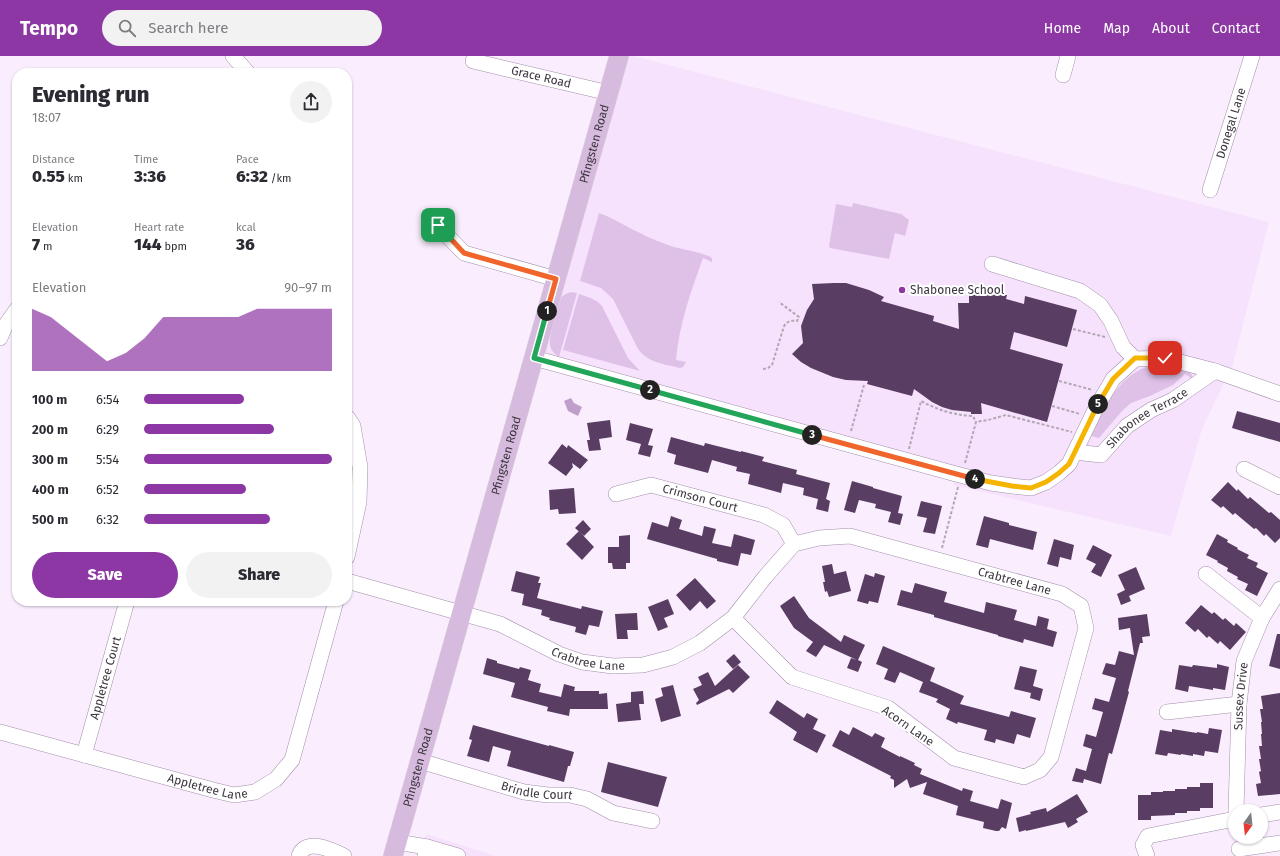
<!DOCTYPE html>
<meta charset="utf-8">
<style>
body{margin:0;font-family:"Fira Sans",sans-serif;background:#f2f2f3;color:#2b2b33;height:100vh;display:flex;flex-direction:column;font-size:15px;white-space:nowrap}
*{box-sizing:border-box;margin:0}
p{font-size:13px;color:#7c7c81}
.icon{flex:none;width:22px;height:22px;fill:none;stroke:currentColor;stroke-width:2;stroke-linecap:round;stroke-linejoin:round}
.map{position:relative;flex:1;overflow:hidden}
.drawer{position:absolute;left:12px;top:12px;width:340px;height:538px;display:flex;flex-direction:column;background:#fff;border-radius:16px;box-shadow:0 1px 3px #0004}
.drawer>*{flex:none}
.needle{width:26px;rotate:195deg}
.buttons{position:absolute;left:1228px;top:748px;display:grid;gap:8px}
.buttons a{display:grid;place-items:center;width:40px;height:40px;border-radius:50%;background:#fff;box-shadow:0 1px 3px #0004;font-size:20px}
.pin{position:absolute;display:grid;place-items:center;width:34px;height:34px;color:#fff;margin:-17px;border-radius:8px;box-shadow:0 2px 6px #0006}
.km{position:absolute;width:20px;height:20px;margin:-10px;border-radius:50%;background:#222;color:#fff;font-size:11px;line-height:20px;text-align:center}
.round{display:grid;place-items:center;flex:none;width:42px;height:42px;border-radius:21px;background:#f2f2f3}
.summary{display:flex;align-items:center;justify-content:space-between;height:68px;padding:0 20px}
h1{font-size:22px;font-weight:800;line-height:30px}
.figures{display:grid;grid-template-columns:repeat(3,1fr);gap:6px;height:68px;padding:4px 20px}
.figures div{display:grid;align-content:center}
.figures b{font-size:17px;font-weight:800}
.figures small{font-size:11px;font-weight:400}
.figures p{font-size:11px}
.chart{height:112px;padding:8px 20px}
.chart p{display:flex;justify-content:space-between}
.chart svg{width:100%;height:72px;margin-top:4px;fill:#8c37a4;opacity:.7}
.button{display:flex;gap:8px;margin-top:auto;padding:8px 20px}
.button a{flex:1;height:46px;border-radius:24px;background:#8c37a4;color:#fff;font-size:16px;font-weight:800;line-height:46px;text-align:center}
.button a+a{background:#f2f2f3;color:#2b2b33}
ul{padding:0 20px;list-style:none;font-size:13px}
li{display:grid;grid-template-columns:64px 48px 1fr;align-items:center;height:30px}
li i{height:10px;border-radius:5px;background:#8c37a4}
header{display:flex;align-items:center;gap:24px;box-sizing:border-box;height:56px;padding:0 20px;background:#8c37a4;color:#fff}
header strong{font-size:19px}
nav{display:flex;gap:22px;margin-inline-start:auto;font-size:14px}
.search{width:280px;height:36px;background:#f2f2f3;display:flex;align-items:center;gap:10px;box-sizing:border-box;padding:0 14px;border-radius:22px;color:#7c7c81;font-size:15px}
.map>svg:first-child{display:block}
</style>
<header>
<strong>Tempo</strong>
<div class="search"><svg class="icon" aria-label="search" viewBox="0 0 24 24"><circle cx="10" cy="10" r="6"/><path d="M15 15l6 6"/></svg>Search here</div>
<nav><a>Home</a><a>Map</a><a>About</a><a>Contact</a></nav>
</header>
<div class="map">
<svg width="1280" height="800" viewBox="0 0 1280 800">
<rect width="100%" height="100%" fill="#faeefe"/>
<g fill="#f6e2fc">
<polygon points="619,0 634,0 1269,166 1233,308 1202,373 1171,480 953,429 956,419 534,302"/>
<polygon points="426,778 496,800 420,800"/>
</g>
<g fill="#dfc1e8">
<polygon points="853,147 901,158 909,164 905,180 895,177 889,203 830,192 829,190 836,148 852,151"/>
<path d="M599,157C614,162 626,171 640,177C651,183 663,187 674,191C682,193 708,198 712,202V206L703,202C691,235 679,269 676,304L686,306L683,311L680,312C664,308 645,306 637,291L613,243L601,232L580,225Z"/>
<path d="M572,236L577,237L559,301C555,298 550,294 550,288C549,281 557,248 561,242C564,238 568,237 572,236Z"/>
<path d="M579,238C588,241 596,243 602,250L628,302L640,315L563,294Z"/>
<path d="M1154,309C1166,310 1179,311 1191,317L1193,322L1192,323L1185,318L1173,329L1150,340L1131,347L1122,355L1099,382L1091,380C1105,351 1119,316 1154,309Z"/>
</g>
<polygon fill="#bf9fc9" points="571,342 574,347 582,351 578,360 568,355 564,345"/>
<g fill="#593d62">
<polygon points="834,227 846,227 869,234 884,241 881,245 934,260 933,265 959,273 958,247 969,247 969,239 978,237 996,237 1007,239 1006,243 1024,248 1025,240 1077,254 1067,291 1014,276 1010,293 1063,308 1047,366 981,347 982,358 971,358 971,356 952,354 942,351 932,346 914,333 912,340 867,328 868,325 846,324 833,321 811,312 801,306 792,298 803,287 801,270 807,254 814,243 812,228"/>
<polygon points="1237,355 1280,367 1280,386 1232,372"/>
<polygon points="610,364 612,381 599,383 601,394 589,395 587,384 590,384 587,367"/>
<polygon points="630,367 653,373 648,389 653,390 650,401 638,398 641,388 626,384"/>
<polygon points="671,381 704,390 705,387 741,396 741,395 764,401 762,405 797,414 796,418 830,427 826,443 830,445 828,456 816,453 818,443 803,439 804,432 783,427 781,437 748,428 750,418 736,415 737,411 712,404 708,417 674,408 676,399 667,396"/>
<polygon points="562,388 567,392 568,389 588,404 580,413 572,407 573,411 566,420 548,407"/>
<polygon points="852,425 873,431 873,432 902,440 898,457 903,458 900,469 888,466 891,456 875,452 876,448 859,444 855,457 844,454"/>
<polygon points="1228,426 1237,435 1238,433 1248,443 1250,441 1269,457 1271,456 1280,464 1280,482 1275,487 1266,478 1264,480 1256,472 1254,473 1235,457 1233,459 1223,450 1221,452 1211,444"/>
<polygon points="574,432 576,457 559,458 558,453 550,454 549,434"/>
<polygon points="921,445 942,450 935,478 923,476 927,462 917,460"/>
<polygon points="671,460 682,464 679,473 702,480 704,470 716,473 712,487 731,491 734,478 755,484 751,499 741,497 738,510 717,505 717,503 647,483 652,466 668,471"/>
<polygon points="984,460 1009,467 1009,469 1037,476 1033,494 990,483 988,492 976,489"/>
<polygon points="583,464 591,473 584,480 575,472"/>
<polygon points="579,475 594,491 582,504 566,488"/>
<polygon points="1217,478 1228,484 1227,486 1238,492 1237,493 1249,499 1247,502 1258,507 1256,511 1268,517 1257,540 1245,534 1248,528 1237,523 1238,521 1227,515 1228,512 1217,506 1218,505 1206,499"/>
<polygon points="630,479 630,507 626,507 626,513 613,513 612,507 608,507 608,491 619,491 619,480"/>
<polygon points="1054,483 1074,489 1071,504 1060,501 1058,511 1047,508"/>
<polygon points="1093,489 1112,499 1101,521 1091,516 1096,508 1086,503"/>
<polygon points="832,508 834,518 846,515 851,535 829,541 827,535 825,536 823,526 825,526 822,510"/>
<polygon points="1136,511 1145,533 1129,540 1131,545 1121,549 1117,538 1125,534 1118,519"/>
<polygon points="516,515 540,521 538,527 541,527 537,542 581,553 582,550 603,555 599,571 589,569 586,579 575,576 576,571 549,564 550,562 541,559 542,554 522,549 524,538 511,535"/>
<polygon points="875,517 885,520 878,547 869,545 868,548 857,545 865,518 874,521"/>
<polygon points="695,522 716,545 707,553 700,545 690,555 676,539"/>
<polygon points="915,527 947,536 944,546 984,557 986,546 1017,554 1014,564 1036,570 1038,560 1049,563 1047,573 1057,576 1053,591 1024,583 1023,587 998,580 998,579 934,561 934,559 897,549 901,534 912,537"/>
<polygon points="794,540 809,562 841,586 844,579 865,589 858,604 862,606 858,616 847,612 851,602 857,604 824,589 816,601 806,595 813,586 794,572 780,550"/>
<polygon points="668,543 674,558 664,562 668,571 658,575 648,551"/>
<polygon points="1201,549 1212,558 1214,556 1223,564 1225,562 1234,570 1236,567 1246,576 1230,594 1220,585 1218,588 1209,580 1207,582 1198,573 1195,576 1185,567"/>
<polygon points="637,557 638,574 627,574 628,583 617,583 615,558"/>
<polygon points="1147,558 1150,580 1142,581 1143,587 1140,587 1128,635 1129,636 1119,673 1112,698 1109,697 1101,728 1084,723 1083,727 1072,725 1076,712 1086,715 1092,693 1083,690 1086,678 1096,681 1103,656 1092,653 1095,642 1109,646 1116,622 1102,618 1106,607 1115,609 1119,595 1134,599 1130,572 1119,574 1118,562"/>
<polygon points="1277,578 1280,578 1280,613 1269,610"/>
<polygon points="883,590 935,612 930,625 964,640 960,648 1009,661 1011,655 1036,662 1030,682 1017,678 1014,688 996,683 995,687 984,684 987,674 958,666 957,668 946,663 950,653 936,646 938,643 919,636 923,626 900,616 895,627 884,623 888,613 876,608"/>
<polygon points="734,598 741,606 733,613 726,605"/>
<polygon points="487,602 497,605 497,607 519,613 520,611 531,614 528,624 541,628 539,636 561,641 564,628 575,631 574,635 599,635 599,638 607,637 608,653 570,653 569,660 547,655 548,651 511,641 515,627 483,618"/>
<polygon points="1217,608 1229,611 1225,634 1213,632 1213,634 1189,630 1188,636 1175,633 1179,609 1192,611 1193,609 1217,612"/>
<polygon points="738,609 750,621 733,637 729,633 697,649 696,647 699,644 693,633 702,629 698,621 708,616 715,630"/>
<polygon points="1020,610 1037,614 1033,630 1043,633 1040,645 1030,642 1031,637 1014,633"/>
<polygon points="673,629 681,660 661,666 655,643 663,640 661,632"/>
<polygon points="643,635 644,648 639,648 641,664 618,666 616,648 631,646 631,636"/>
<polygon points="1280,637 1280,738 1258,740 1256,728 1261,727 1259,716 1261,715 1259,703 1261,703 1259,690 1262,690 1261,678 1262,678 1261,666 1262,666 1260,653 1263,653 1261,640"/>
<polygon points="777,644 804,662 807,657 818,663 813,673 826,679 817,697 793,684 797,676 769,657"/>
<polygon points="473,669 549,690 549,689 574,696 570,710 568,710 564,726 507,710 511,695 493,690 489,706 467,700 472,684 469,683"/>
<polygon points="853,671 872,681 875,677 885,682 881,691 900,701 900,700 915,707 914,709 922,713 920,718 962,735 963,732 973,735 970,745 998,753 1001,743 1012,747 1006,773 1002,771 999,775 996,775 983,772 984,766 956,759 958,750 923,738 927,726 910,732 907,723 894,732 894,724 890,722 891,720 832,690 840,674 849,679"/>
<polygon points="1209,672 1222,674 1218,697 1205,695 1204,700 1193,698 1193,700 1181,698 1181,699 1168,697 1167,700 1155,698 1160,674 1172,676 1172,673 1197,677 1197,676 1208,678"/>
<polygon points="608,706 667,721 658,751 601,736"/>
<polygon points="1200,727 1213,727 1213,752 1200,752 1200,755 1187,755 1187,757 1175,757 1175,759 1151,760 1151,764 1138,764 1138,739 1151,739 1151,736 1163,736 1163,735 1175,735 1175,733 1187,733 1187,731 1200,731"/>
<polygon points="1077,738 1088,756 1076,763 1078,766 1068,772 1065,766 1026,775 1026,774 1019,776 1016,762 1031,758 1030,756 1046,752 1047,756"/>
</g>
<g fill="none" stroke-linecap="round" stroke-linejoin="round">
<g stroke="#a28fa8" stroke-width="16">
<g id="minor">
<polyline points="233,0 248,17"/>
<path id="s1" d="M473,5L609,37"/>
<polyline points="1063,19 1068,0"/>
<path id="s2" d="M1210,134L1252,0"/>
<polyline points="437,169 464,197 556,223"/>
<polyline points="992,208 1080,235 1100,249 1111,265 1123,291 1135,303"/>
<polyline points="0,282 5,270 17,253"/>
<polyline points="534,302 956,418 991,427 1012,430 1031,432 1046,426 1059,417 1069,408 1096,352 1113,323 1135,303 1165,302 1215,315 1280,338"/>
<polyline points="347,361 353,370 360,411 359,446 347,501"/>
<path id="s3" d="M1075,396L1101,399L1127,370L1151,354L1173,344L1215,315"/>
<polyline points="1244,413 1280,431"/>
<path id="s4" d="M616,438L651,429L764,459L783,469L794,488"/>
<polyline points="1206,518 1262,562"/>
<path id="s5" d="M347,525L500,568L559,598L582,606L613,610L643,609L673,601L700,587L733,562L765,521L794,488L819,482L850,480L1062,538L1081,550L1086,572L1051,701L1040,714L1024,721L954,702L888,652L792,621L733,562"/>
<polyline points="1167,656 1239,648"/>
<path id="s6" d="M0,676L213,734L234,739L255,736L276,723L292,704L336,545"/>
<path id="s7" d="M84,699L127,545"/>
<path id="s8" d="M420,705L524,736L548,739H570L587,743L613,757L652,765"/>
<path id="s9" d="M1236,755L1239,648L1244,605L1262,562L1280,533"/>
<polyline points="1261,759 1280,756"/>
<polyline points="397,786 427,791 425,800"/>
<polyline points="427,791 458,800"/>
<polyline points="1239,793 1280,787"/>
<path d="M299,800C305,781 332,794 344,800"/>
<polyline points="1147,800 1143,789 1148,780 1235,763"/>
</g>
</g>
<g stroke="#d8d7d9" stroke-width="20">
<g id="major">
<path id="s10" d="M393,800L619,0"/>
</g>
</g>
<g stroke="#b1a7b4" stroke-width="2" stroke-dasharray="3 2" stroke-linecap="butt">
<polyline points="1073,273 1105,281"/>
<path d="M763,313L768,312L772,309L784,270C788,265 791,264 797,265L799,261L779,246"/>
<polyline points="1059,325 1093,334"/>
<polyline points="1052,350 1080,358"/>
<polyline points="851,375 864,329"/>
<path d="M909,393L921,345C938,354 953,359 973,360L976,366"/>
<polyline points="965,407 976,366 988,364 1006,359 1072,376"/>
<polyline points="942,492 958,431"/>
</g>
<use href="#minor" stroke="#fff" stroke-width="15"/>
<use href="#major" stroke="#d7bbdf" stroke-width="19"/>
</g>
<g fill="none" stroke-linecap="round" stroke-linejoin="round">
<g stroke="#fff" stroke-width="8">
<polyline id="split-1" points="438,169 464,197 556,223 547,255"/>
</g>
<g stroke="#fff" stroke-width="8">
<polyline id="split-2" points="547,255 534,302 650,334"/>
</g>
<g stroke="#fff" stroke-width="8">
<polyline id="split-3" points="650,334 812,379"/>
</g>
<g stroke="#fff" stroke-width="8">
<polyline id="split-4" points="812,379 975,423"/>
</g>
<g stroke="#fff" stroke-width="8">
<polyline id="split-5" points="975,423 1012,430 1031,432 1046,426 1059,417 1069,408 1098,348"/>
</g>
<g stroke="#fff" stroke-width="8">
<polyline id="split-6" points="1098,348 1113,323 1135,302 1165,302"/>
</g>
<use href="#split-1" stroke="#f0652b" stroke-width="5"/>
<use href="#split-2" stroke="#22a559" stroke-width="5"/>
<use href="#split-3" stroke="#22a559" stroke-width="5"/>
<use href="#split-4" stroke="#f0652b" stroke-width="5"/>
<use href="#split-5" stroke="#f5b400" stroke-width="5"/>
<use href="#split-6" stroke="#f5b400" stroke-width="5"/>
</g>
<circle fill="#8c37a4" stroke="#fff" stroke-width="1.5" cx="902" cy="234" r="4"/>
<g text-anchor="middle" stroke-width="4" stroke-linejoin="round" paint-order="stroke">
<g font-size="12" fill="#3e3741" stroke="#fff">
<text dy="4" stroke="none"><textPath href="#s1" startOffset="70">Grace Road</textPath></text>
<text dy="4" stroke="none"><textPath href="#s2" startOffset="70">Donegal Lane</textPath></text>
<text dy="4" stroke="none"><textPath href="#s10" startOffset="740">Pfingsten Road</textPath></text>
<text dy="4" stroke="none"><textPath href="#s3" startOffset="86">Shabonee Terrace</textPath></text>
<text dy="4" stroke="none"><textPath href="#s10" startOffset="416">Pfingsten Road</textPath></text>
<text dy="4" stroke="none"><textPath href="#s4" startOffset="87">Crimson Court</textPath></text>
<text dy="4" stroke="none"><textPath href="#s5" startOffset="737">Crabtree Lane</textPath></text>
<text dy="4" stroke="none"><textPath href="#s5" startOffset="255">Crabtree Lane</textPath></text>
<text dy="4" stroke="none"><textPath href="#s7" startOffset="80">Appletree Court</textPath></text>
<text dy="4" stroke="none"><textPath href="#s9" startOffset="115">Sussex Drive</textPath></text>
<text transform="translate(908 670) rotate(35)" y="4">Acorn Lane</text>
<text dy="4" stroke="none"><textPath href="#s10" startOffset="92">Pfingsten Road</textPath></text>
<text dy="4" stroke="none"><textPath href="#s6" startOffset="215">Appletree Lane</textPath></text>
<text dy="4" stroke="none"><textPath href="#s8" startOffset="121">Brindle Court</textPath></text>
</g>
<g font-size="12" fill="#3e3741" stroke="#fff" text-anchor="start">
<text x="910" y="238">Shabonee School</text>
</g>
</g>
</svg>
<div class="buttons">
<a><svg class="needle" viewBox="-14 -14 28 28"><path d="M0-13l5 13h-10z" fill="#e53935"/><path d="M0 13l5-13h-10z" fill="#7c7c81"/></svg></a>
</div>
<div class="pin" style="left:438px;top:169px;background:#1e9e55"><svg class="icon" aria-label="arrive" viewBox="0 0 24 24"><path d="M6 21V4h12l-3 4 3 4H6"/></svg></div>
<div class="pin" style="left:1165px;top:302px;background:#d93025"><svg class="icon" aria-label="check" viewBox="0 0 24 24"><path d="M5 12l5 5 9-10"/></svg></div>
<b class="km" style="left:547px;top:255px">1</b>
<b class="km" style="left:650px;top:334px">2</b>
<b class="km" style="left:812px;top:379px">3</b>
<b class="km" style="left:975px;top:423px">4</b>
<b class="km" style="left:1098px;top:348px">5</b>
<section class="drawer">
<div class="summary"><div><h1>Evening run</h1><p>18:07</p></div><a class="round"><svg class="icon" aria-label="share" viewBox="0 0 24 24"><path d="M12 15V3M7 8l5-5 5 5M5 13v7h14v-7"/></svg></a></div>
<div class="figures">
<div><p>Distance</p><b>0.55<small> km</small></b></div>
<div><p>Time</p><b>3:36</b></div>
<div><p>Pace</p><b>6:32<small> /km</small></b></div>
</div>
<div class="figures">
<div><p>Elevation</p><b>7<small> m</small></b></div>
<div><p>Heart rate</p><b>144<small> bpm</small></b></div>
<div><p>kcal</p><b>36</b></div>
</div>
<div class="chart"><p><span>Elevation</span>90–97 m</p>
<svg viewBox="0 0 160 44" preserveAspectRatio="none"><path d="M0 44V6L10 11L20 20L30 29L40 38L50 33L60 24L70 11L80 11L90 11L100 11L110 11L120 6L130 6L140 6L150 6L160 6V44z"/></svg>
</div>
<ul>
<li><b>100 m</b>6:54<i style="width:53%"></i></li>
<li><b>200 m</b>6:29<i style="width:69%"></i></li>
<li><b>300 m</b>5:54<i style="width:100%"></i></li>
<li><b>400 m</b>6:52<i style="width:54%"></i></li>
<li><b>500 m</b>6:32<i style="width:67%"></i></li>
</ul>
<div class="button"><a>Save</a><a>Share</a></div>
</section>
</div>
